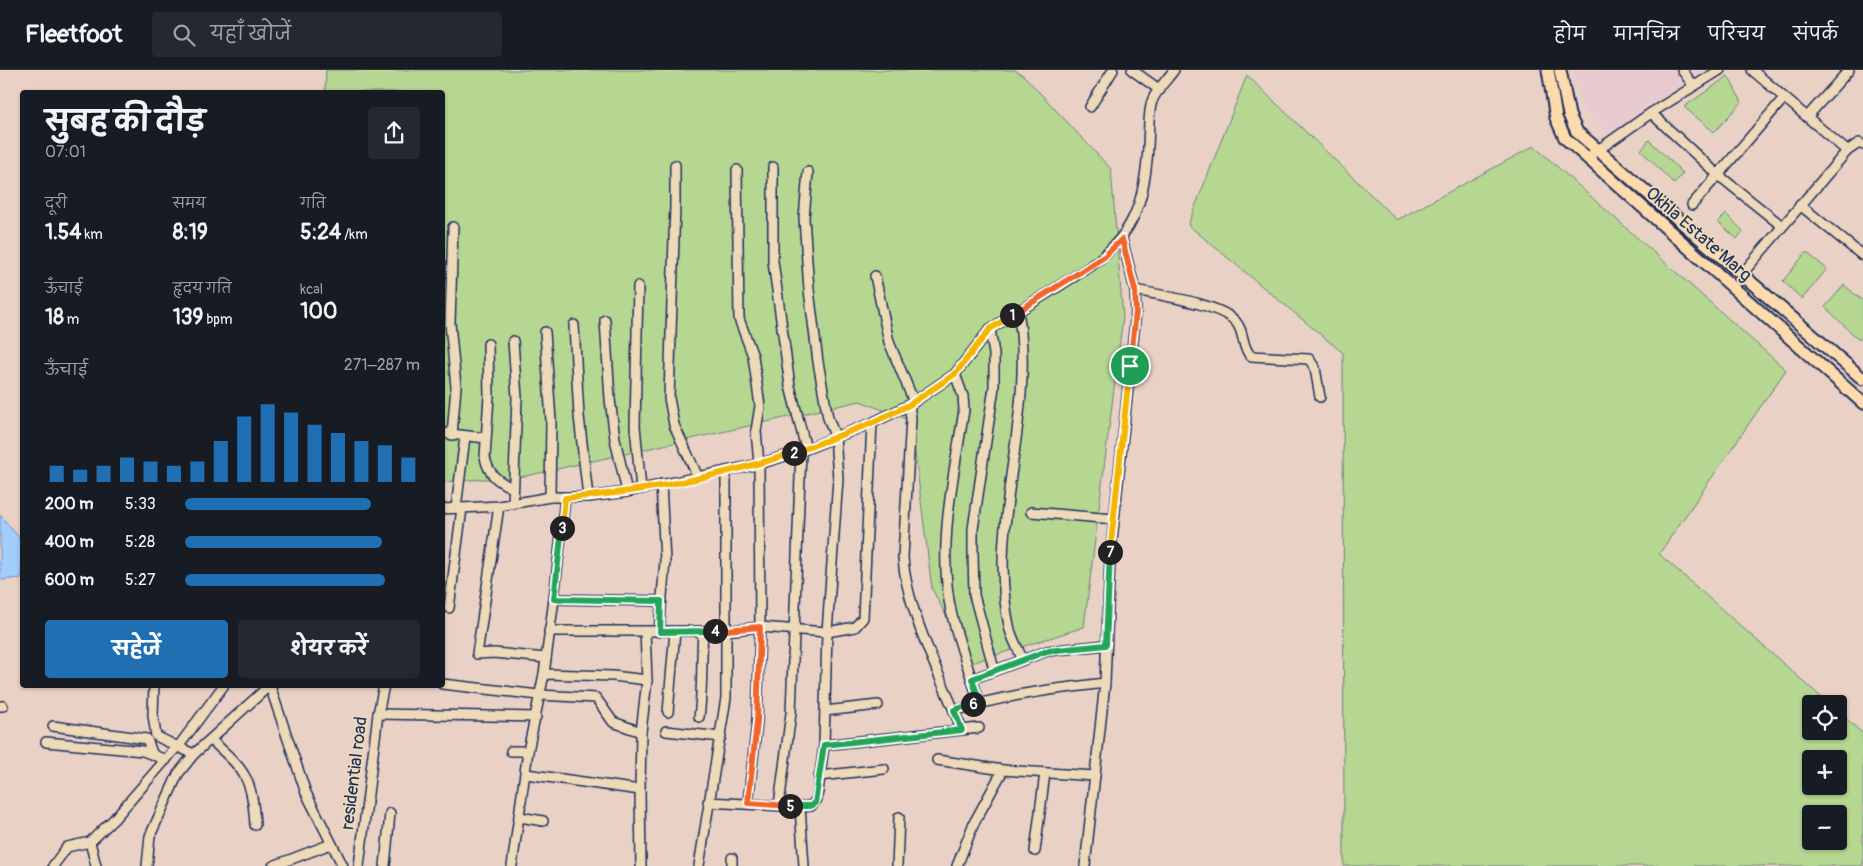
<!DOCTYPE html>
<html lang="hi">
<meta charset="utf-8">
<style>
body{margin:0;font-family:Pangolin,"Playpen Sans Deva",sans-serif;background:#242831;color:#f1f3f6;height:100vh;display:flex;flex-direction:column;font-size:19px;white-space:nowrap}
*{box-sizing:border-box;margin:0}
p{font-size:16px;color:#9ea1a6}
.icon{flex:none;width:28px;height:28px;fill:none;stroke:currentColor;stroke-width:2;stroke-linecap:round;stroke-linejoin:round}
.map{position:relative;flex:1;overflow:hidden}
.panel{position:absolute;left:20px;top:20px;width:425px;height:598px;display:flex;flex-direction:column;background:#171b24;border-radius:5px;box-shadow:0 1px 4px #0004}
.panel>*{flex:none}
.buttons{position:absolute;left:1802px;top:625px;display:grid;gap:10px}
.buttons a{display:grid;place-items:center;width:45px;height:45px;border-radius:5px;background:#171b24;box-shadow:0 1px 4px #0004;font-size:25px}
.pin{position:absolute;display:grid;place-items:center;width:42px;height:42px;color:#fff;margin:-21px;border:2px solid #fff;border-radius:50%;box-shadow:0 1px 5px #0007}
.km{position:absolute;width:25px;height:25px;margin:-12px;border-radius:50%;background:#222;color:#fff;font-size:14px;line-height:25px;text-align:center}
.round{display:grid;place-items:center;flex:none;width:52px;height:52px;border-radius:5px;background:#242831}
.overview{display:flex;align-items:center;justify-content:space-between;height:85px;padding:0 25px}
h1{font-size:28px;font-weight:700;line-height:38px}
.metrics{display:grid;grid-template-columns:repeat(3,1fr);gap:8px;height:85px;padding:5px 25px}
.metrics div{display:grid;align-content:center}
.metrics b{font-size:21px;font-weight:700}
.metrics small{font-size:14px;font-weight:400}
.metrics p{font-size:14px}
.chart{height:140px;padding:10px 25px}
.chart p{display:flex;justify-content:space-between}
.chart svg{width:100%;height:90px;margin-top:5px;stroke:#1f6fb2;stroke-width:6}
.cta{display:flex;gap:10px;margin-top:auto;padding:10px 25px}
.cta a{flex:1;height:58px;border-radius:5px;background:#1f6fb2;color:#fff;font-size:20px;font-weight:700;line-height:58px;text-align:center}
.cta a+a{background:#242831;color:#f1f3f6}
ul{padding:0 25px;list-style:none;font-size:16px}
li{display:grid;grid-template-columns:80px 60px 1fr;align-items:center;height:38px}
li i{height:12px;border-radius:6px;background:#1f6fb2}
header{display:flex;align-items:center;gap:30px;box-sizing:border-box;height:70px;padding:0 25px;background:#171b24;border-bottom:1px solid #363941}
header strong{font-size:24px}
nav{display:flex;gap:28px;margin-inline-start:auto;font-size:18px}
.search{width:350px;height:45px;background:#242831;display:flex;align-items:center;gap:12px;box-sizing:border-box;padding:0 18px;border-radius:5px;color:#9ea1a6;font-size:19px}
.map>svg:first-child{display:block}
</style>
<header>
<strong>Fleetfoot</strong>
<div class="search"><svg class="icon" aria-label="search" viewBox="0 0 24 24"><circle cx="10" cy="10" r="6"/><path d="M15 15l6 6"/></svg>यहाँ खोजें</div>
<nav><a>होम</a><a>मानचित्र</a><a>परिचय</a><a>संपर्क</a></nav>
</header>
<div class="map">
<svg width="1863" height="796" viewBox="0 0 1863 796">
<rect width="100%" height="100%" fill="#ead1c6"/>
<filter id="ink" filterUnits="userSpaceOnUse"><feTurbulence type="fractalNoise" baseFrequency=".02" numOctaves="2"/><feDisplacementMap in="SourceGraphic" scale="10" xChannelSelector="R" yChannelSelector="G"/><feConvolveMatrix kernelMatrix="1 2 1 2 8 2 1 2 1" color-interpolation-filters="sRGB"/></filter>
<g filter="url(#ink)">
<polygon fill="#e7cbd0" points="1600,0 1705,0 1608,64 1583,40 1572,2"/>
<g fill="#b5d791" stroke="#688378" fill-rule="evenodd">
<polygon points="326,0 1015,0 1024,6 1111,99 1123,247 1084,557 971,593 932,519 911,351 860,331 526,406 443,412 442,22 325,22"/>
<path d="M1247,5L1397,150L1534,76L1786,300L1659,484L1829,634H1811V661H1839V642L1863,664V796H1344L1343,283L1188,155ZM1811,689H1839V716H1811ZM1811,744H1839V771H1811Z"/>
<polygon points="1728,6 1742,32 1714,62 1684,37"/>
<polygon points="1649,70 1683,103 1674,114 1641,80"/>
<polygon points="1726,144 1743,161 1737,169 1718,152"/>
<polygon points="1806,182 1827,199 1802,229 1783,211"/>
<polygon points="1844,215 1863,231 1863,265 1859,270 1825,237"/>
</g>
<polygon fill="#a2cefc" stroke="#6c8ebd" points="0,445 22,471 22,508 0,510"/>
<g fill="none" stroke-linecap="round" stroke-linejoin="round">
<g stroke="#1b2f5e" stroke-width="12">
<g id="minor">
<polyline points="1132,0 1160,20"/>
<polyline points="1682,0 1693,15"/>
<polyline points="1752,0 1847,81"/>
<polyline points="1090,37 1113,0"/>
<polyline points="1651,43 1717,104 1782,156"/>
<polyline points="1807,47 1849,0"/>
<polyline points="1588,87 1651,43 1720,0"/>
<polyline points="675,95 675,135 669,328 674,355 698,407"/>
<polyline points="773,97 773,191 790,316 806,379"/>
<polyline points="737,100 739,249 753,286 760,336 756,361 759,394 760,557 757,652 748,733"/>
<polyline points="1692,135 1784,28"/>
<polyline points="1800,135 1863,186"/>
<polyline points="1742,204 1847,81 1859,73 1863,75"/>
<polyline points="875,206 889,272 914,332"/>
<polyline points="638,216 635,356 641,419"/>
<path d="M1135,220C1159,225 1221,234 1236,252C1245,262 1241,277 1251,286L1309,289L1315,298L1320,327"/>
<path d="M1018,241C1037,346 985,454 1010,560C1013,570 1018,579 1022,588"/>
<polyline points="605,250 610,329 615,369 627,422"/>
<polyline points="574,255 579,346 588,427"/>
<polyline points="990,259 994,284 994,317 973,459 973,484 974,525 994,599"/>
<polyline points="545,262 551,351 550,427"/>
<path d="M488,274L489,326L485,387C488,404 498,412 513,418"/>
<path d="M955,304L963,326L964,340C954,405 937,476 951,541C958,572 970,602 979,632"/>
<path d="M909,335L911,348L903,487C906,540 942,609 962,660"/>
<polyline points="442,363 486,368"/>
<polyline points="452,365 456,317 450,253 453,157"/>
<polyline points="513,434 517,328 513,271"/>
<polyline points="499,436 477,584 494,583 546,588"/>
<polyline points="456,438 465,367"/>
<path d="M442,439L499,436L550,427H588L627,422L759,394L801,381L872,353L909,335L955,304L990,259L1088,198C1134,166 1145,131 1148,77C1149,63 1148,48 1151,35C1153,23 1167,10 1174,0"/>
<polyline points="1031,442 1114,449"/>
<polyline points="554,529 661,531"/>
<polyline points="449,538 462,438"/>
<polyline points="549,561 725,561 760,557 827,562 855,557 863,548 872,353"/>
<polyline points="659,562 665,491 661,414"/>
<polyline points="544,604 613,606 647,610"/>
<polyline points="972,609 1047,581 1106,575"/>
<polyline points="442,614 539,625 596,628 613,652 641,662"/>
<polyline points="154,615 153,645 156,666 178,677 224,615"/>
<polyline points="270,616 306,723 343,796"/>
<polyline points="0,636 3,636"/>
<polyline points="825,641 878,635"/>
<path d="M954,641C1003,625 1054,619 1105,613"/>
<polyline points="668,642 675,561"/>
<polyline points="378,644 536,647"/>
<path d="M699,647C703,618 701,590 703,561"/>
<polyline points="53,656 147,669 152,683"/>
<polyline points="666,661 721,667"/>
<path d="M211,670C246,701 252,708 255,755"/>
<polyline points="46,672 143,681 166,690"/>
<polyline points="824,675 979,658"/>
<polyline points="511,681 528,681"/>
<polyline points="937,690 1003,700 1095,706"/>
<polyline points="526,704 640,720"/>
<polyline points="819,706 884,699"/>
<polyline points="708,732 800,737 811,736 817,729 824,675 827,562 838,409 835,366 828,348 818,292 809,220 804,148 808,102"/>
<polyline points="779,735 791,643 801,381"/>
<polyline points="800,737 804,796"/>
<polyline points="520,747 543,751"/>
<polyline points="90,772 96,796"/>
<polyline points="1035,781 1045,703"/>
<polyline points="732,788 732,796"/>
<polyline points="53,796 67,777 90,772 114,749 174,680 178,677 194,684"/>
<polyline points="147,796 150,766 178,704 194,684 270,615"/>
<polyline points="273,796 331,774"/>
<polyline points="359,796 378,644 384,615"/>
<polyline points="385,796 390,743"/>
<polyline points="512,796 528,681 544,604 554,529 565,428"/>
<polyline points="641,796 640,720 641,662 647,610 645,561"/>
<polyline points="699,796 726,628 726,401"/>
<polyline points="897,796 899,747"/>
<polyline points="957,796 974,753 1003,700"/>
<polyline points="1085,796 1105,613 1110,489 1136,242 1135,220 1122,169"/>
</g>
</g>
<g stroke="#1b2f5e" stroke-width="15">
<g id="major">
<polyline points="1548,0 1556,48 1565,68 1863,333"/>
<polyline points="1560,0 1569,45 1577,62 1863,309"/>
</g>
</g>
<use href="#minor" stroke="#eed9b8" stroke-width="9"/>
<use href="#major" stroke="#fedbac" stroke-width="11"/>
</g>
</g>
<g fill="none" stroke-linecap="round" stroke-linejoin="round" filter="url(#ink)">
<g stroke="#fff" stroke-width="10">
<polyline id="split-1" points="1012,245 1104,187 1122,169 1135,220 1136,242 1130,296"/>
</g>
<g stroke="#fff" stroke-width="10">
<polyline id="split-2" points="794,383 872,353 909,335 955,304 990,259 1012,245"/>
</g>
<g stroke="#fff" stroke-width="10">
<path id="split-3" d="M562,458L565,428C641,423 720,406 794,383"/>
</g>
<g stroke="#fff" stroke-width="10">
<polyline id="split-4" points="562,458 554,529 661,531 660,562 715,561"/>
</g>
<g stroke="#fff" stroke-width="10">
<polyline id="split-5" points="715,561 760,557 757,652 748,733 790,736"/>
</g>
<g stroke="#fff" stroke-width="10">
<polyline id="split-6" points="790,736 810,736 815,733 824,675 962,660 954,640 973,634"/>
</g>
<g stroke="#fff" stroke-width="10">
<polyline id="split-7" points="973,634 980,632 972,609 1047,581 1106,575 1110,482"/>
</g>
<g stroke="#fff" stroke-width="10">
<polyline id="split-8" points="1110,482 1130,296"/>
</g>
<use href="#split-1" stroke="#f0652b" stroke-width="6"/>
<use href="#split-2" stroke="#f5b400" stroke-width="6"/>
<use href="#split-3" stroke="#f5b400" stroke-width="6"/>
<use href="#split-4" stroke="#22a559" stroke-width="6"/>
<use href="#split-5" stroke="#f0652b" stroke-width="6"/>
<use href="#split-6" stroke="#22a559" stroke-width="6"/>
<use href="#split-7" stroke="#22a559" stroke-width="6"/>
<use href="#split-8" stroke="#f5b400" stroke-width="6"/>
</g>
<g text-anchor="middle" stroke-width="4" stroke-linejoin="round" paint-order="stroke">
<g font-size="18" fill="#1b2f5e" stroke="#eed9b8">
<text transform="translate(1699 164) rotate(41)" y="6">Okhla Estate Marg</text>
<text transform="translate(354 703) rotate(-83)" y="6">residential road</text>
</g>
</g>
</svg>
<div class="buttons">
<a><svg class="icon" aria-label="locate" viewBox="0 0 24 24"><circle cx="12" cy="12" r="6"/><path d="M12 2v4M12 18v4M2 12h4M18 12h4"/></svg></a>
<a>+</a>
<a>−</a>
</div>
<div class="pin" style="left:1130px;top:296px;background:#1e9e55"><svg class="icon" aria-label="arrive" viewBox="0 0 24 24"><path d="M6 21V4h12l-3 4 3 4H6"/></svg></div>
<b class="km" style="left:1012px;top:245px">1</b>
<b class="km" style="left:794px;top:383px">2</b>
<b class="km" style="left:562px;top:458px">3</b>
<b class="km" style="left:715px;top:561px">4</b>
<b class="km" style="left:790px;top:736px">5</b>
<b class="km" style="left:973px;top:634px">6</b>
<b class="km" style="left:1110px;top:482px">7</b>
<section class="panel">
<div class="overview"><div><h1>सुबह की दौड़</h1><p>07:01</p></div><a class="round"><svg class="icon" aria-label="share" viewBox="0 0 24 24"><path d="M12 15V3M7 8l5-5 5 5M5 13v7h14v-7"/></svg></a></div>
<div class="metrics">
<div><p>दूरी</p><b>1.54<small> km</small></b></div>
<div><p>समय</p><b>8:19</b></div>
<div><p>गति</p><b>5:24<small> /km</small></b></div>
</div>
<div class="metrics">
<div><p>ऊँचाई</p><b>18<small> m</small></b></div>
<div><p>हृदय गति</p><b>139<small> bpm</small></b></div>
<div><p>kcal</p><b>100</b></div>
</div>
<div class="chart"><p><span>ऊँचाई</span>271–287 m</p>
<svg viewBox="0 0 160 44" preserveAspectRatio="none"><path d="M5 44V36M15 44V38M25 44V36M35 44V32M45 44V34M55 44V36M65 44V34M75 44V24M85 44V12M95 44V6M105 44V10M115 44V16M125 44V20M135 44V24M145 44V26M155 44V32"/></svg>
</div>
<ul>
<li><b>200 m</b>5:33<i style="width:79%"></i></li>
<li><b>400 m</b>5:28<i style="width:84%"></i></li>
<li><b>600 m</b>5:27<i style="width:85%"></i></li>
</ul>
<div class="cta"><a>सहेजें</a><a>शेयर करें</a></div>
</section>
</div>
